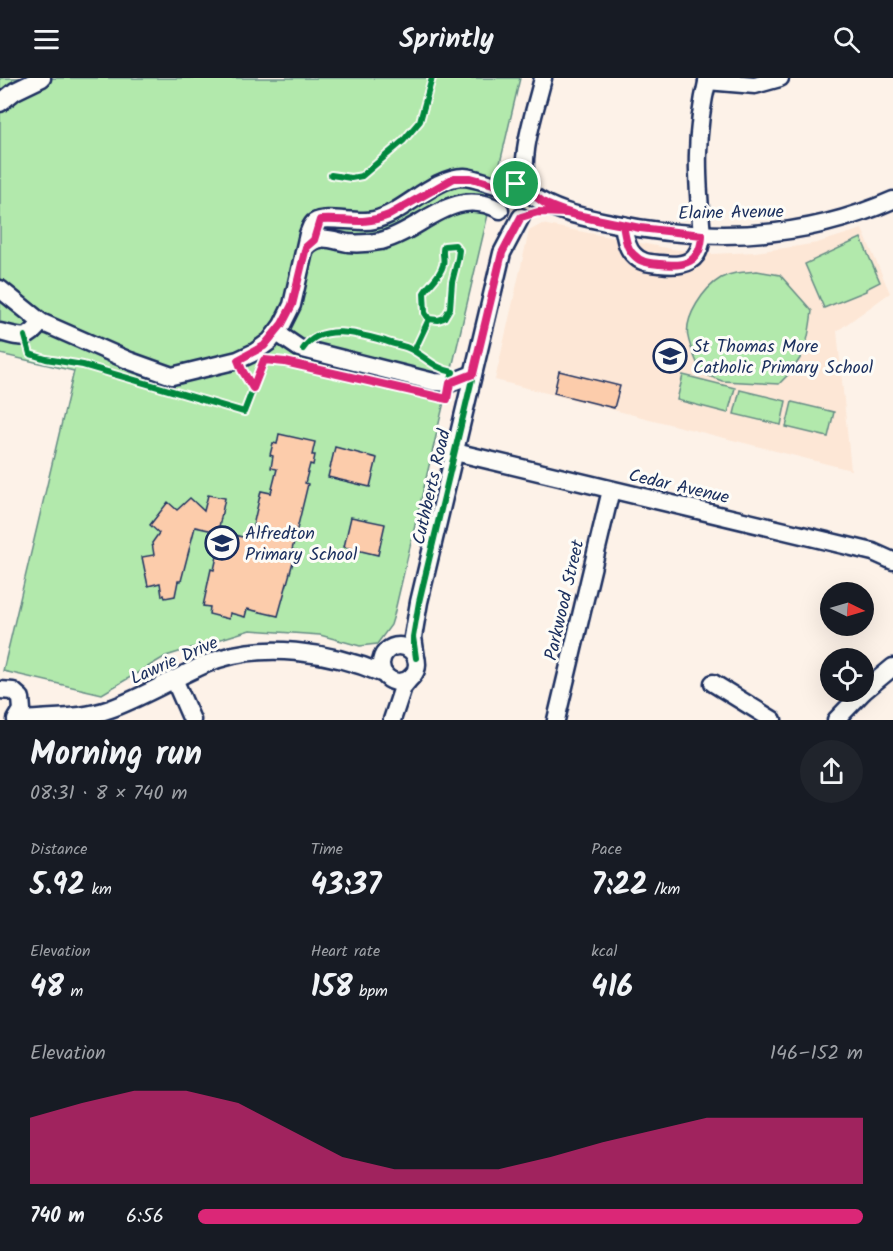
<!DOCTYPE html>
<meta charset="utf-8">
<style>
body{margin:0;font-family:Kalam,sans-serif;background:#20242c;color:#f1f3f6;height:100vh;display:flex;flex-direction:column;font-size:22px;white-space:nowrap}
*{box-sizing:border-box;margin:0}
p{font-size:20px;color:#9ea1a6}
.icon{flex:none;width:33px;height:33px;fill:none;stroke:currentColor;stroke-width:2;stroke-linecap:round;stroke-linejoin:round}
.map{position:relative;height:642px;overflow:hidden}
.details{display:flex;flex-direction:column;background:#171b24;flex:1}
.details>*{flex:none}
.needle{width:39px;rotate:95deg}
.buttons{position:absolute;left:820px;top:504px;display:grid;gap:12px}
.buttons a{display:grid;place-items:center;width:54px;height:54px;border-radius:50%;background:#171b24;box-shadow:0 6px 24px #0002;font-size:30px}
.pin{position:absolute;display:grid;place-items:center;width:51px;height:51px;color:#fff;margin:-26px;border:3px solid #fff;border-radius:50%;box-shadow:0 2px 6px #0007}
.round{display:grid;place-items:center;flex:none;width:63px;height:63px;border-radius:32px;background:#20242c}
.overview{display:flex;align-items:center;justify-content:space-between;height:102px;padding:0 30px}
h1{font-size:33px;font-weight:600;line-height:45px}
.stats{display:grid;grid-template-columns:repeat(3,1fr);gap:9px;height:102px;padding:6px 30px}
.stats div{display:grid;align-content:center}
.stats b{font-size:30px;font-weight:600}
.stats small{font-size:16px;font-weight:400}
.stats p{font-size:16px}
.chart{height:168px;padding:12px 30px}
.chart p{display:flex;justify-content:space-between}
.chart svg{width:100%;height:108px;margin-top:6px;fill:#db2777;opacity:.7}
ul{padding:0 30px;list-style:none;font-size:20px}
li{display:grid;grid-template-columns:96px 72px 1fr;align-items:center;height:45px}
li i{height:15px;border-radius:8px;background:#db2777}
header{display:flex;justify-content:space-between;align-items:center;height:78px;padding:0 30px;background:#171b24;font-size:27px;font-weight:600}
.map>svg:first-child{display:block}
</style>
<header><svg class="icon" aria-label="menu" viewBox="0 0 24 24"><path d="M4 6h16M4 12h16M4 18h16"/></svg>Sprintly<svg class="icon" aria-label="search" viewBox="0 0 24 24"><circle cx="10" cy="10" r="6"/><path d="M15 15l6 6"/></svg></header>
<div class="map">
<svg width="893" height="642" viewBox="0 0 893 642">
<rect width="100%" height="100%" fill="#fdf2e8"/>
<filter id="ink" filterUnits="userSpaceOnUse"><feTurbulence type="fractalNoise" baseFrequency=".0167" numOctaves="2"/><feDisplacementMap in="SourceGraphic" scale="12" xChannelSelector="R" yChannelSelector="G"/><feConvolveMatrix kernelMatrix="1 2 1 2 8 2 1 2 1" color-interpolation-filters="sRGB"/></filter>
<g filter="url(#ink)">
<polygon fill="#fde7d6" points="542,146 672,171 711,176 755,174 799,168 817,165 862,151 890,215 837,253 851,392 495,302 529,153"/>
<g fill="#b2e9ac" stroke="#668c85" stroke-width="1.5">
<polygon points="0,0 520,0 394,537 391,547 377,566 360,568 320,557 250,552 166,578 102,616 3,593 74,293 0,276"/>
<polygon points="861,160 880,204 866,211 866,213 824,230 805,186"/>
<path d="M757,193L780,197L812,233C808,267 805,281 779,306L722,303L701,295C697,283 690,271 688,259C684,239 704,210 721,200C732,194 745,194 757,193Z"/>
<polygon points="683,297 735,310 728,335 677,322"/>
<polygon points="740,312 786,323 781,347 734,336"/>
<polygon points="792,324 834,334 828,359 786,349"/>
</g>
<g fill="#fcccab" stroke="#1b2f5e" stroke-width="1.5">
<polygon points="559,293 620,308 614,330 554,315"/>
<polygon points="279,356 315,364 312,377 315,377 313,387 310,386 305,405 308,406 292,472 296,473 278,538 247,531 245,539 230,535 229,541 209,536 210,529 203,528 211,491 214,492 218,474 214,473 219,453 250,461 261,413 271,415 277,391 271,390 273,378 270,377 273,365 277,366"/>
<polygon points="335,369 377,380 370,409 328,399"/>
<polygon points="208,417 225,420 218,454 195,449 181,503 178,503 175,518 165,520 164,517 162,518 160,505 148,508 142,479 154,477 152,465 159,455 150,447 168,424 177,432 190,420 204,433"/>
<polygon points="351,439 385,446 378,477 344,469"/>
</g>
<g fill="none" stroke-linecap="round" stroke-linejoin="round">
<g stroke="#1b2f5e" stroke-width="21">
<g id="minor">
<polyline points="707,3 755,7 780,0"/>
<polyline points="0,25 15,13 42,0"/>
<path d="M529,113C516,83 536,31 543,0"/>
<path d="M530,116C554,134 583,139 611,145C707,165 803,162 893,122"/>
<path d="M623,147C625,157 626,170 634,177C641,185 650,185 660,186C684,189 700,185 702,157C697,99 694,58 708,0"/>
<path d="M306,169C319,155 331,162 348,165C359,166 370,165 381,163C423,152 452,107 500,132"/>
<path d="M0,211L41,244L130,283L172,298L238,282L255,274L270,263L282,247L292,227L308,156C310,152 311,146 315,144C324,137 359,146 374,142C404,135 433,99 464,99C477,100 491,107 504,109"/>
<path d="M0,254C21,259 28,264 41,244"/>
<polyline points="277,255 299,270 434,304 450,305 473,296"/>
<polyline points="455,374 873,474 893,483"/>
<circle cx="399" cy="586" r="18"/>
<polyline points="416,580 413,559 419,524 502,175 521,139"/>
<polyline points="174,601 192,642"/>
<polyline points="713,605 773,642"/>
<polyline points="0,612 13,613 21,620 22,632 16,642"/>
<polyline points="864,613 893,589"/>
<path d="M24,642C53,639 82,641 110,631C143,619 174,600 206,586C260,562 331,574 384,596"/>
<polyline points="392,642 403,609 412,598"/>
<polyline points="556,642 611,412"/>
<polyline points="836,642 863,614"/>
</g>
</g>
<use href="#minor" stroke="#fdfcf7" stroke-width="16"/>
<g stroke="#fdfcf7" stroke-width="10">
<g id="cycleway">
<polyline points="331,97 351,100 362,98 403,63 420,43 432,0"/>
<path d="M25,258L30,276L46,281L83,287L244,334L264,282L285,284L446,321L453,294C434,291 424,277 408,270C401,267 392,266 385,263C360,256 320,244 303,271"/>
<path d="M414,273L429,241L438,242L444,240L450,230L452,204L458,180L459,172L455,167L444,168C441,174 445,180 443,187C440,199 430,205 424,215L425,235L429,241"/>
<polyline points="416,580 413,559 419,524 502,175"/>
</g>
</g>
<use href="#cycleway" stroke="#00873e" stroke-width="6"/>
</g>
</g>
<g fill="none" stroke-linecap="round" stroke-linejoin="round" filter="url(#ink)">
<g stroke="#fff" stroke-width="12">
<path id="route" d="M516,106L504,109L471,100H454L389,137C361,148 347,140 320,142L314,162L306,169L292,227L282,246L264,268L238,282L242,292L253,310L264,282L285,284L447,321L450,305L473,296L502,175L521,139L538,134L567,135L640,150L702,157C701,185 684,189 660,186C650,185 641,185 634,177C626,170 625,157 623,147C597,142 572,138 548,127C536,121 527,108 516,106"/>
</g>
<use href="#route" stroke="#db2777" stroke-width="8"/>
</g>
<defs>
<g id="school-ring" transform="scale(1.725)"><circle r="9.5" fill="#fdfcf7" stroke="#1b2f5e" stroke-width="1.5"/><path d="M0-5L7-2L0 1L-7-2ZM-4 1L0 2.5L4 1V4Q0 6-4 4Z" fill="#1b2f5e"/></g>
</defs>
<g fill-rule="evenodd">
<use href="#school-ring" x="670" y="278"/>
<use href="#school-ring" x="222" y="465"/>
</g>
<g text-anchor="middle" stroke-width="6" stroke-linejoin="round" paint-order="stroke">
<g font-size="18" fill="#1b2f5e" stroke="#fdfcf7">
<text transform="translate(731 134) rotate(-1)" y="6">Elaine Avenue</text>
<text transform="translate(679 408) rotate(13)" y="6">Cedar Avenue</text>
<text transform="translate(431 409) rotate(-77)" y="6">Cuthberts Road</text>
<text transform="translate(564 522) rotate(-77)" y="6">Parkwood Street</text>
<text transform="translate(174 582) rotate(-24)" y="6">Lawrie Drive</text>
</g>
<g font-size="18" fill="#1b2f5e" stroke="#fdfcf7" text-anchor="start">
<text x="693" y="274">St Thomas More<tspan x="693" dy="21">Catholic Primary School</tspan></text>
<text x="245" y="461">Alfredton<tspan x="245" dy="21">Primary School</tspan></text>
</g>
</g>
</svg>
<div class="buttons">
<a><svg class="needle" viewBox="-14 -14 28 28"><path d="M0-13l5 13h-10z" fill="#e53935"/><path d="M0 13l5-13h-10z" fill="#9ea1a6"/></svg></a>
<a><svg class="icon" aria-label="locate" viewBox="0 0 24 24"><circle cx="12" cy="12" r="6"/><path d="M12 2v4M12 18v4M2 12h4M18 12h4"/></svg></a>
</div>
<div class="pin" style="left:516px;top:106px;background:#1e9e55"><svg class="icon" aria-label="arrive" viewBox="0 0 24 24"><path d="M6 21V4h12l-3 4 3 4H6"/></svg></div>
</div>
<section class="details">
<div class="overview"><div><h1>Morning run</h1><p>08:31 · 8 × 740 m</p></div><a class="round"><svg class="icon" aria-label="share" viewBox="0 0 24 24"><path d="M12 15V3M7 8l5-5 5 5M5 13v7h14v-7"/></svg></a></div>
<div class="stats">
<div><p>Distance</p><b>5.92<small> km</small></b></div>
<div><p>Time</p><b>43:37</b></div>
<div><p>Pace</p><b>7:22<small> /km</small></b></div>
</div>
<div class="stats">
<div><p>Elevation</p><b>48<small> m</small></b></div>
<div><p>Heart rate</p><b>158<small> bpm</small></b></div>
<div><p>kcal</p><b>416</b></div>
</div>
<div class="chart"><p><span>Elevation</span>146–152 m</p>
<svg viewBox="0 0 160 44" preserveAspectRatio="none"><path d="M0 44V17L10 11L20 6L30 6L40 11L50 22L60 33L70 38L80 38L90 38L100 33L110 27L120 22L130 17L140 17L150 17L160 17V44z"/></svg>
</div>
<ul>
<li><b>740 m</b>6:56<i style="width:100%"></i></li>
</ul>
</section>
